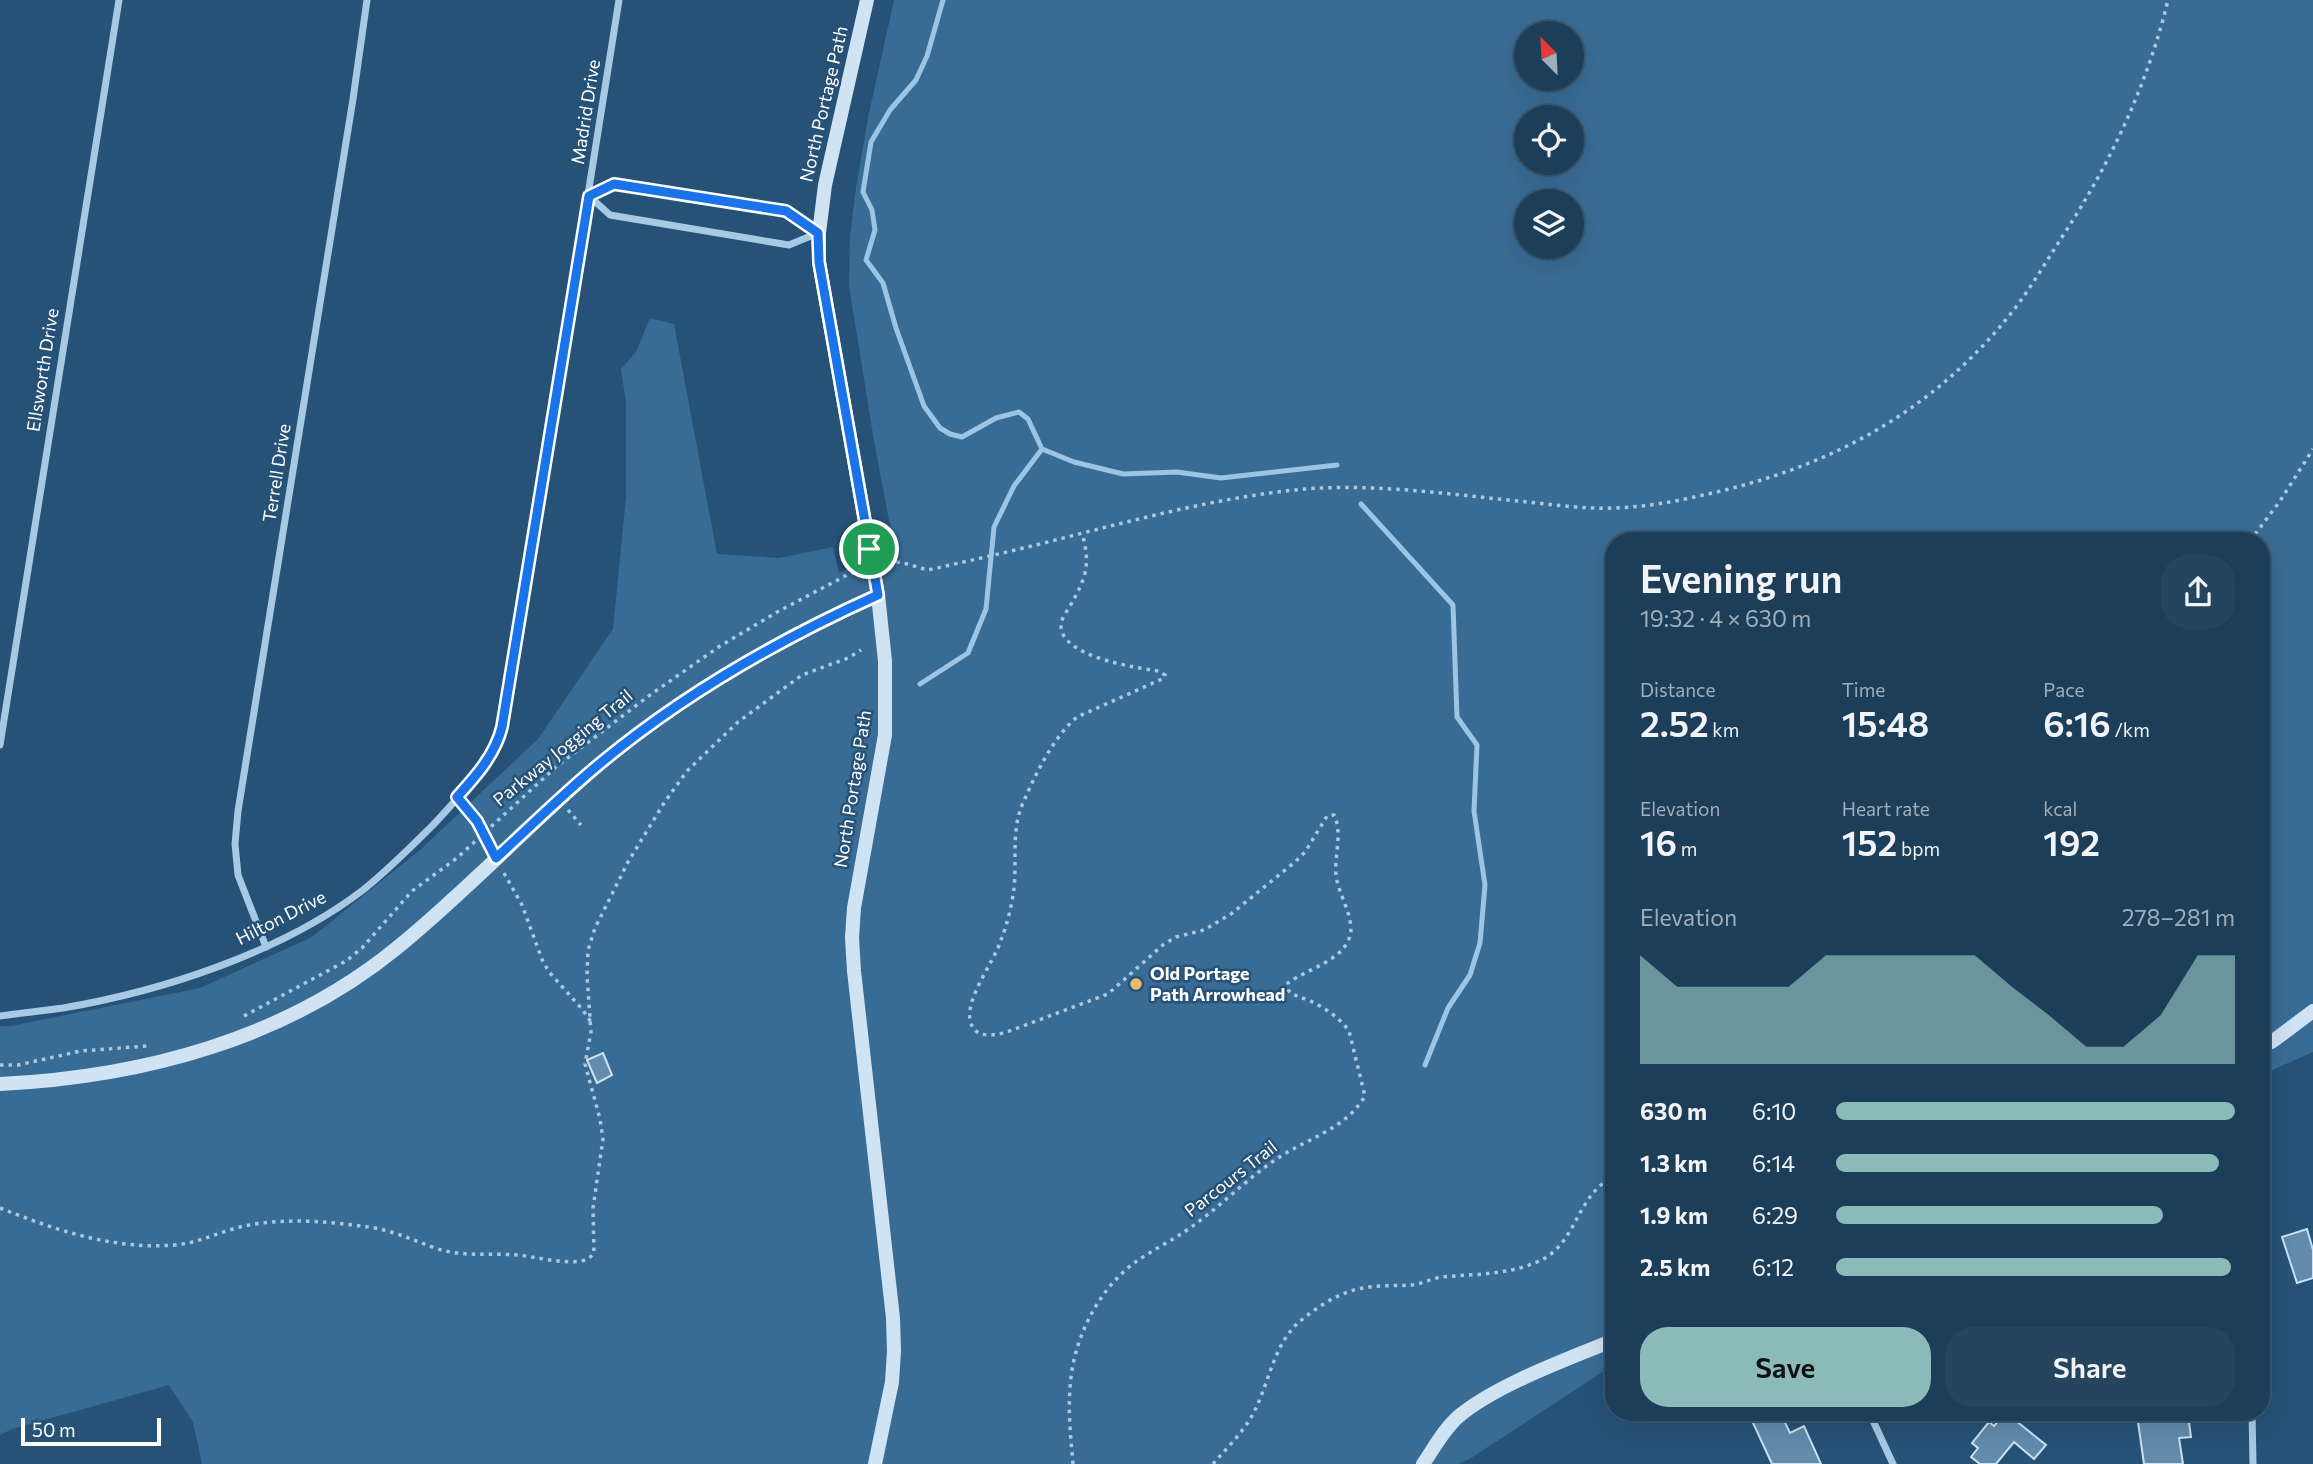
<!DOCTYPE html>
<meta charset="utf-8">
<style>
body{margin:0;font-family:Commissioner,sans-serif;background:#25455f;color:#f1f3f6;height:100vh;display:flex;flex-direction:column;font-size:26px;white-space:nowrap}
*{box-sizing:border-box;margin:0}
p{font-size:23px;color:#a0aeba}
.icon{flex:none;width:38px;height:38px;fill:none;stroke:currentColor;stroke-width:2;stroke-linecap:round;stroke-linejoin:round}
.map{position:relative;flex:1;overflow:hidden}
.panel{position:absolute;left:1605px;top:532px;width:665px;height:889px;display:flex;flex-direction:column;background:#1c3e59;border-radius:28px;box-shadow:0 7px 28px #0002,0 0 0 2px #3a576f}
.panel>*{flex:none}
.needle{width:46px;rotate:336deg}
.buttons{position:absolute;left:1514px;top:21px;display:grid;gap:14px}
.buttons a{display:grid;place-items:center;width:70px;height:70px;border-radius:50%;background:#1c3e59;box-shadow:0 7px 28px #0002,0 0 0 2px #3a576f;font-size:35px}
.scale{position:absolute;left:21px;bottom:18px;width:140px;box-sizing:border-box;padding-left:7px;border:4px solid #fff;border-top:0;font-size:19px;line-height:24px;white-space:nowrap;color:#fff;-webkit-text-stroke:5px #265277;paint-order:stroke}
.pin{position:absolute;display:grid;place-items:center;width:60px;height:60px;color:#fff;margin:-30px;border:4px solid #fff;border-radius:50%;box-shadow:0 2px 7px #0007}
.round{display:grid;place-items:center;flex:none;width:74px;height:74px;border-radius:28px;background:#25455f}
.headline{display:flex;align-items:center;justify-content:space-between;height:119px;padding:0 35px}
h1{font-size:38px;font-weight:600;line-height:52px}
.stats{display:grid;grid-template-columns:repeat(3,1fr);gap:10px;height:119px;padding:7px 35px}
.stats div{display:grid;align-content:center}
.stats b{font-size:35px;font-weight:600}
.stats small{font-size:19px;font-weight:400}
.stats p{font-size:19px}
.chart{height:196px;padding:14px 35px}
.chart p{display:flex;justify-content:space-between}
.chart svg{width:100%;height:126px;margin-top:7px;fill:#8bbbb9;opacity:.7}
.cta{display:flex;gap:14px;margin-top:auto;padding:14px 35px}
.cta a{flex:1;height:80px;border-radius:28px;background:#8bbbb9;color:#111;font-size:28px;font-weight:600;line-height:80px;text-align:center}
.cta a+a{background:#25455f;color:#f1f3f6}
ul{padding:0 35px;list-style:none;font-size:23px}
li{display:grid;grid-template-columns:112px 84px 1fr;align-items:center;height:52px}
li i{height:18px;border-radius:9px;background:#8bbbb9}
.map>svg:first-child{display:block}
</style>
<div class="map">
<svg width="2313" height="1464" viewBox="0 0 2313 1464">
<rect width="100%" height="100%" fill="#265277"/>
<path fill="#396c95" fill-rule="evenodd" d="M894,0H2313V1052L2261,1075V541H1614L1613,1365L1471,1458L1458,1464H202L193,1422L169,1385L12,1429L0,1435V1026H11L200,988L312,937L420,850L538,739L613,629L626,497V402L621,369L636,352L650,318L674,324L717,554L779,558L833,547L839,573L895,543L889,520L874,441L849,286L850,237L856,188L868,118ZM1526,33H1572V79H1526ZM1526,117H1572V163H1526ZM1526,201H1572V247H1526Z"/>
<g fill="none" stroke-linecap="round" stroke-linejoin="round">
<g stroke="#9cc5e3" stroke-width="5">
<polyline points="943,0 927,56 916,80 890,110 871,142 863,192 872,210 875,230 866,260 883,283 896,328 924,406 940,428 950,434 962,437 996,418 1019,412 1028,419 1042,449 1074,462 1123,474 1177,472 1221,478 1337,465"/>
<polyline points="1361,504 1453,605 1457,717 1477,745 1474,811 1485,885 1480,943 1470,975 1448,1008 1425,1065"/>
<polyline points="920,684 968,653 986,609 994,527 1014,486 1042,449"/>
</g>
</g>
<g fill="#628bac" stroke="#cae1f2" stroke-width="2">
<polygon points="603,1053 612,1075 597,1083 587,1060"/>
<polygon points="2307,1229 2313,1250 2313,1278 2297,1283 2282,1237"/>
<polygon points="1748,1412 1780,1412 1790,1433 1804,1426 1821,1464 1772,1464"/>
<polygon points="2005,1412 2046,1445 2034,1459 2014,1442 1996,1464 1980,1464 1971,1457 1978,1448 1972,1443 1989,1422 1994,1426"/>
<polygon points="2188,1415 2191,1437 2179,1438 2183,1464 2144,1464 2138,1422"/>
</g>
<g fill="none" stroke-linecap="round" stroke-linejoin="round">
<g stroke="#a7c9e3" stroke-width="3.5" stroke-dasharray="3.5 5" stroke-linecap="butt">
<polyline points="2250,541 2280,501 2313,449"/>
<path d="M888,564L900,562L928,570C977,559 1026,548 1075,535C1150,516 1227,496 1305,489C1382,483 1461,496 1538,503C1563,506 1588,509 1614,508C1644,507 1674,502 1703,495C1831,468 1939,409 2019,303C2035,281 2049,257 2064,234C2111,162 2148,83 2168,0"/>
<polyline points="2261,784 2261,786"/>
<polyline points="466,807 476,821 489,845"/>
<polyline points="568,810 581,825"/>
<polyline points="504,873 522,905 543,962 550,973 582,1009 591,1022"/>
<polyline points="244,1016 346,961 362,948 412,891 457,858 557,766 650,695 720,646 779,611 849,574 860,571"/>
<polyline points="0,1065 18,1065 81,1051 147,1046"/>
<path d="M0,1208C55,1230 114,1250 175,1245C197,1243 215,1234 236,1228C278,1217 325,1221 368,1227C393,1230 414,1241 438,1249C464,1257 491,1253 517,1255C538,1257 560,1264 581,1261C587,1260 590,1258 594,1253L593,1208L603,1139L600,1119L585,1064L591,1032L587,976L588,950L595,928L628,862L664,803L687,771L738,722L802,675L848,658L861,650"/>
<path d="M1073,1464C1071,1439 1068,1414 1070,1389C1072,1343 1096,1292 1133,1264C1150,1251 1170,1242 1187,1230C1218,1209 1244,1181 1275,1160C1307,1138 1345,1130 1365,1096L1349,1031C1339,1017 1324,1007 1308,1000C1300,997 1294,996 1288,990V983C1308,968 1351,959 1351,928C1350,910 1338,892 1336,875C1334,856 1343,833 1334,815L1327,816L1305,852L1295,862L1231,914L1204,930L1176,937L1164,944L1108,994L1004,1033C989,1036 974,1038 970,1020C966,997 994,962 1001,940C1007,925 1012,905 1014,888C1017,860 1011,829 1023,803C1035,775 1054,736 1077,717L1162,679L1165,675L1159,671C1137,668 1060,657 1061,625C1061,619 1067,611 1070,606C1086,578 1091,565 1082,533"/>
<path d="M1213,1464C1227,1448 1243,1432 1253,1414C1269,1384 1273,1346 1298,1323C1315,1308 1341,1291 1363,1288C1379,1285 1396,1286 1412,1285C1422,1284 1432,1278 1442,1277C1474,1274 1507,1275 1537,1262C1578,1245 1574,1197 1614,1176"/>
</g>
<g stroke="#a7c9e3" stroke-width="7">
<polyline points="589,196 610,215 789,245 818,233"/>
<polyline points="589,196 614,184 786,211 818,232"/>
<polyline points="0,745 119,0"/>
<polyline points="266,947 238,875 235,844 238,811 353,99 367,0"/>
<path d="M0,1016C21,1013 42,1011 63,1008C163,991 282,952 363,890C388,870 410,848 433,825C464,792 494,760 505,716L619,0"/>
<polyline points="1869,1412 1893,1464"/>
<polyline points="2252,1412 2253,1464"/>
</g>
<g stroke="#d0e3f3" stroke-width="14">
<polyline points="867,0 825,185 819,233 819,262 878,595 885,661 885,735 854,908 852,938 854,971 893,1318 894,1351 892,1382 875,1464"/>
<polyline points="2261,1047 2273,1041 2313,1011"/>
<path d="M0,1084C143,1077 286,1039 398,947C469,889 532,821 602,762C684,693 780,639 878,595"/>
<path d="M1423,1464C1434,1448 1444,1429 1459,1416C1498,1384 1566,1360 1614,1340"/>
</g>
</g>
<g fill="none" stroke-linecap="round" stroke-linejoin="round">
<g stroke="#fff" stroke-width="14">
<path id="route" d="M614,184L786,211L818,233L819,262L878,595C780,639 686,693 603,761C566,791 532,825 496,858L477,821L457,797C476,776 495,755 502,727L589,196Z"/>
</g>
<use href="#route" stroke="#1a73e8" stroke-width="9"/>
</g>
<circle fill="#ebb96d" stroke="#265277" stroke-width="2.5" cx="1136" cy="984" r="7"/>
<g text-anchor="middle" stroke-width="5" stroke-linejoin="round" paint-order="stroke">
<g font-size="18" fill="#fff" stroke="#265277">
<text transform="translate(824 104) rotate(-77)" y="6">North Portage Path</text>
<text transform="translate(586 112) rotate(-81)" y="6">Madrid Drive</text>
<text transform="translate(43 370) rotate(-81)" y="6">Ellsworth Drive</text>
<text transform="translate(277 473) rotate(-81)" y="6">Terrell Drive</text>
<text transform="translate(563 748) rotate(-39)" y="6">Parkway Jogging Trail</text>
<text transform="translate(853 789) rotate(-81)" y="6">North Portage Path</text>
<text transform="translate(281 918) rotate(-27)" y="6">Hilton Drive</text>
<text transform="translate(1231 1179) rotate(-38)" y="6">Parcours Trail</text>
</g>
<g font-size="18" font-weight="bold" fill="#fff" stroke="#265277" text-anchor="start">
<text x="1150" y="980">Old Portage<tspan x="1150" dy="21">Path Arrowhead</tspan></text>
</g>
</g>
</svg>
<div class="buttons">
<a><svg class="needle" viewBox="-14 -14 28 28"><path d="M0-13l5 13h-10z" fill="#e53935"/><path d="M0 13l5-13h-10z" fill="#a0aeba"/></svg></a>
<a><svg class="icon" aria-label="locate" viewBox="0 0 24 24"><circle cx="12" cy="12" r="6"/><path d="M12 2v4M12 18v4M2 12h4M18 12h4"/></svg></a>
<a><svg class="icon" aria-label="layers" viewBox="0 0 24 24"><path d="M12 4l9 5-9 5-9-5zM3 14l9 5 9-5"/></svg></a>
</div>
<div class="scale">50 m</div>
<div class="pin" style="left:869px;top:549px;background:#1e9e55"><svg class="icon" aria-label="arrive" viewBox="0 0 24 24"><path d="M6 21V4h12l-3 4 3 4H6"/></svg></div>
<section class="panel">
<div class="headline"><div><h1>Evening run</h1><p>19:32 · 4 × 630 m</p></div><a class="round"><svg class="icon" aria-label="share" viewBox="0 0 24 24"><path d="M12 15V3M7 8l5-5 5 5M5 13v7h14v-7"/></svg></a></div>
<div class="stats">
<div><p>Distance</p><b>2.52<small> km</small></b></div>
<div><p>Time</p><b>15:48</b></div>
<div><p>Pace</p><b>6:16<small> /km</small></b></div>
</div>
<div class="stats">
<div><p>Elevation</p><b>16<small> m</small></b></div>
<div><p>Heart rate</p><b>152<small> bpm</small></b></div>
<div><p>kcal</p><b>192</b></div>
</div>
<div class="chart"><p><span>Elevation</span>278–281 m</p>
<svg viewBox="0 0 160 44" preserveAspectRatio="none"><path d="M0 44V6L10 17L20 17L30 17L40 17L50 6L60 6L70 6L80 6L90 6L100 17L110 27L120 38L130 38L140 27L150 6L160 6V44z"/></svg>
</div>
<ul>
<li><b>630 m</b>6:10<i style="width:100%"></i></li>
<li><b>1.3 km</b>6:14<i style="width:96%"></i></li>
<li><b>1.9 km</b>6:29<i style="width:82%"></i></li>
<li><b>2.5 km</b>6:12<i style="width:99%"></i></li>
</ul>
<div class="cta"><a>Save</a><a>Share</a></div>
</section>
</div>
